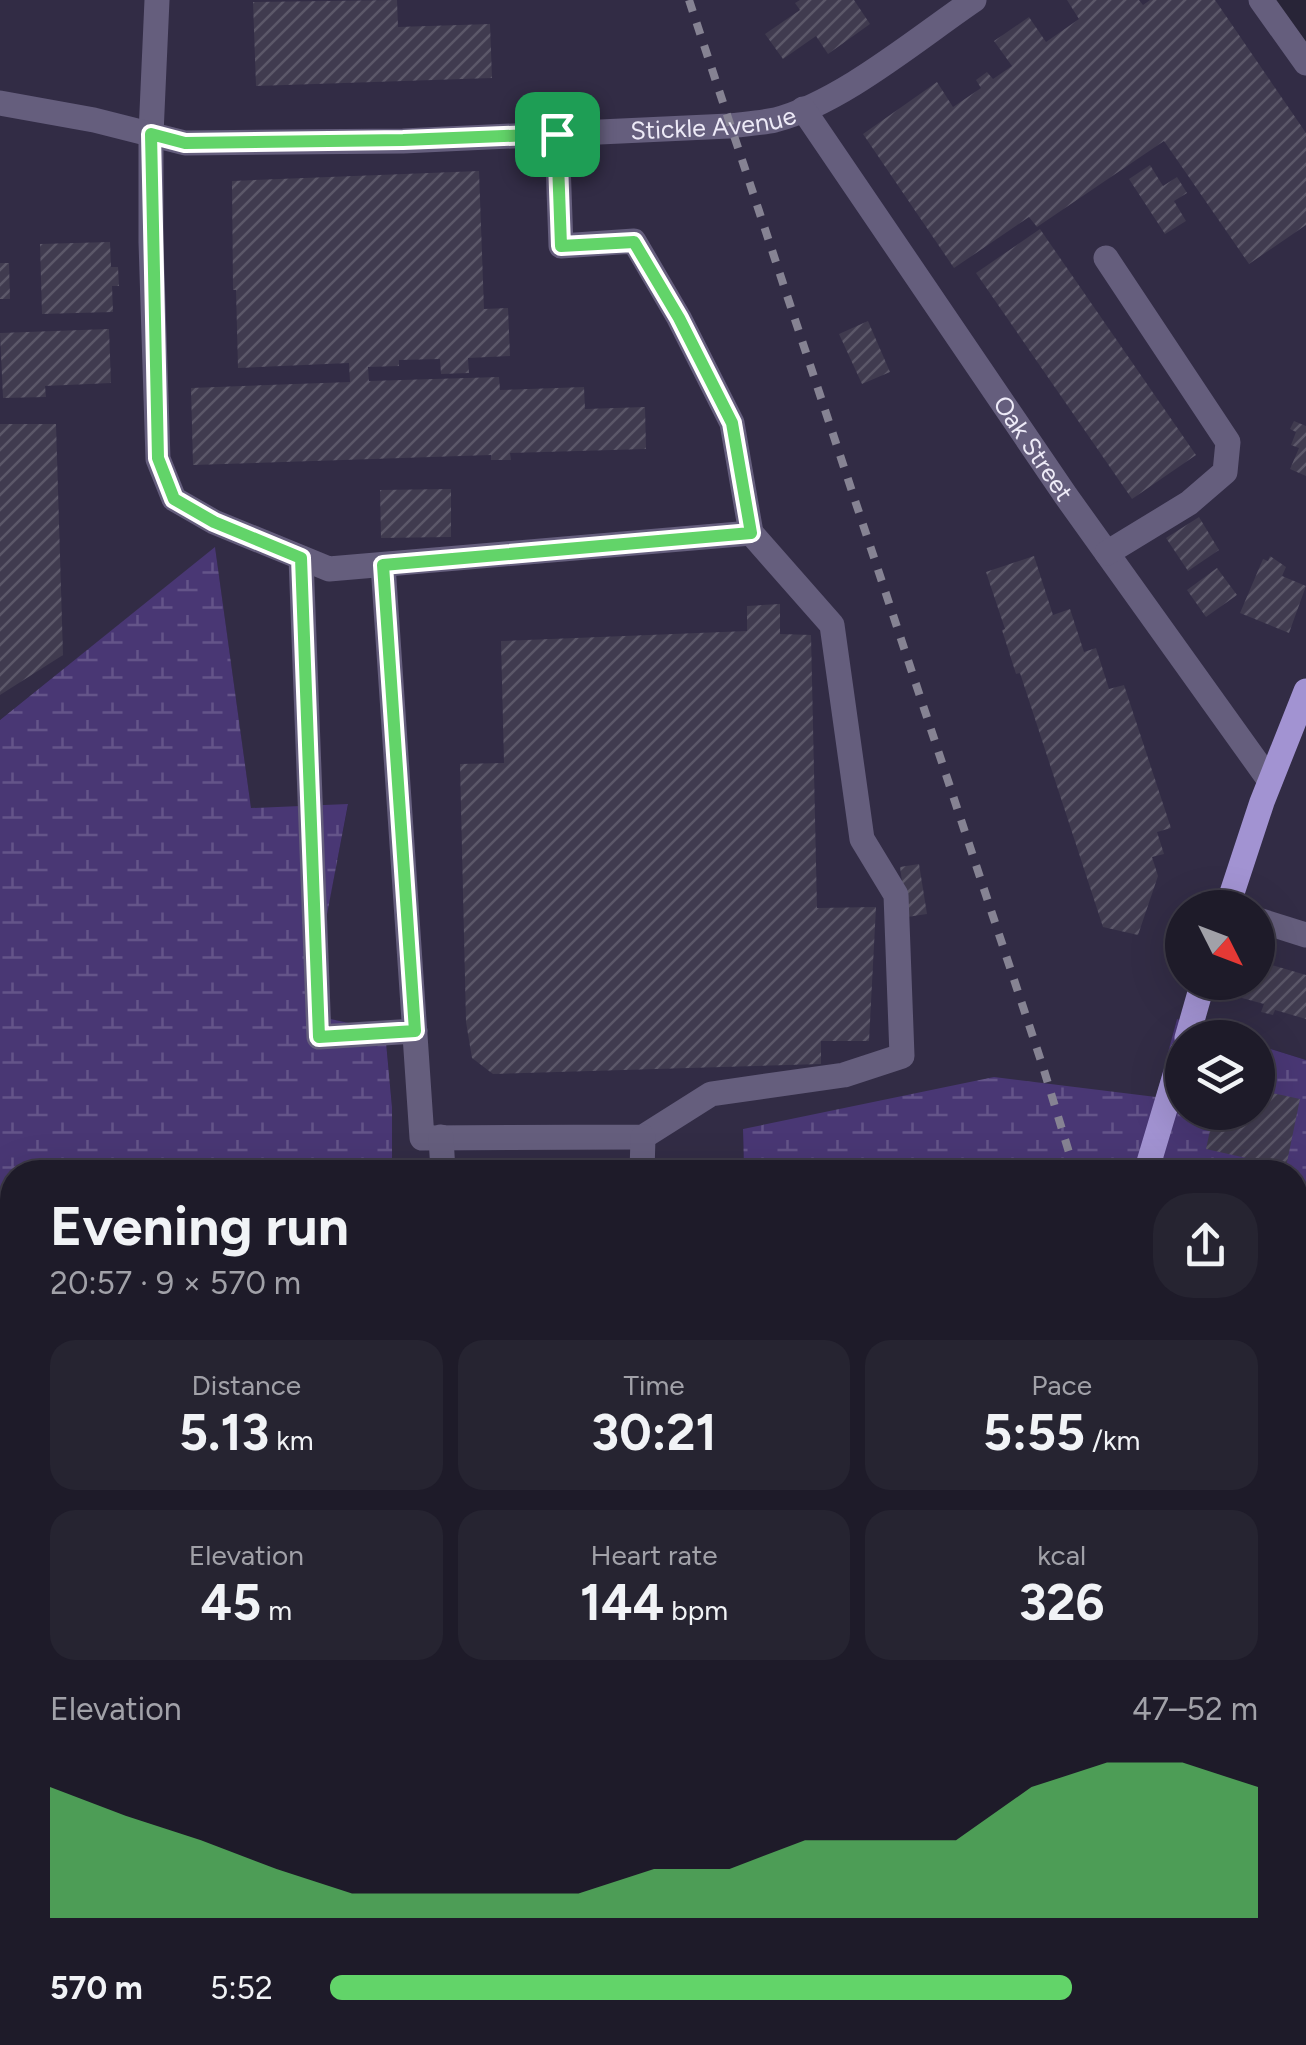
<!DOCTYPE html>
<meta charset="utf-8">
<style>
body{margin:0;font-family:Figtree,sans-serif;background:#262431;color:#f1f3f6;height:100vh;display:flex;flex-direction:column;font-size:38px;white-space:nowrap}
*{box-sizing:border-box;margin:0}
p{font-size:32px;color:#a1a1a8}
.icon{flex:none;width:55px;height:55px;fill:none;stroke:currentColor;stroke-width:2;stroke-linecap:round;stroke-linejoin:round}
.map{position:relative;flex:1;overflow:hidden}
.sheet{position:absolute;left:0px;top:1160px;width:1308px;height:885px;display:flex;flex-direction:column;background:#1e1b29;border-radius:40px 40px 0 0;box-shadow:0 10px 40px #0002,0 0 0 2px #3c3946}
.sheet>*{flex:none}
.needle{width:65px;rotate:132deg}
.controls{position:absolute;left:1165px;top:890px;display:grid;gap:20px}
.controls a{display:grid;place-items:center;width:110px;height:110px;border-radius:50%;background:#1e1b29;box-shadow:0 10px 40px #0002,0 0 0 2px #3c3946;font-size:50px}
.pin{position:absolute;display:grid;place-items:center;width:85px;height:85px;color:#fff;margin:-42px;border-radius:20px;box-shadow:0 5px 15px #0006}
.round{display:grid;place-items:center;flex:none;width:105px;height:105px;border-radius:40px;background:#262431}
.head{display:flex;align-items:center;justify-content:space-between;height:170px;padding:0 50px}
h1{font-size:55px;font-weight:700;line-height:75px}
.metrics{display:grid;grid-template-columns:repeat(3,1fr);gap:15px;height:170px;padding:10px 50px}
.metrics div{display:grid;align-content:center;border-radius:25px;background:#262431;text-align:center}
.metrics b{font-size:50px;font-weight:700}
.metrics small{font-size:28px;font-weight:400}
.metrics p{font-size:28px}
.chart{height:280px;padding:20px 50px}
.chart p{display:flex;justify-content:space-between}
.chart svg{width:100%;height:180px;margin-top:10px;fill:#62d469;opacity:.7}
ul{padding:0 50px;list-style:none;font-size:32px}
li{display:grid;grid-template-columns:160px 120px 1fr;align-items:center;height:75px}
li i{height:25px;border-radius:12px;background:#62d469}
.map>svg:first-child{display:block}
</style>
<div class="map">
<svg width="1306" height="2045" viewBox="0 0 1306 2045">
<defs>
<pattern id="wetland-marsh" width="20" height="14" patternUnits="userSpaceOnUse" patternTransform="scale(2.5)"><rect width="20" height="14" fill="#493774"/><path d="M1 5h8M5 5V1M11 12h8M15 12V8" fill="none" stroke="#645489"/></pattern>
<pattern id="building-hatch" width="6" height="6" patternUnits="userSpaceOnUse" patternTransform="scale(2.5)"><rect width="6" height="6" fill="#403b4f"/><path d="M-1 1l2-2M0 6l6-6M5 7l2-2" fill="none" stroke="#5c5869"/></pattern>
</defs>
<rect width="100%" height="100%" fill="#282437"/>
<path fill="#322c45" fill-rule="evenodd" d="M0,0H1261L1306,65V1060L1258,1045V1038L1234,1037L1177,1019L1157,1097L743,1129L744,1172H392V1107L385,1031L307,1014L348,805L251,809L215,548L0,720ZM1182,908H1258V982H1182Z"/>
<g fill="url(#wetland-marsh)">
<polygon points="215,547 251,808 348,804 308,1014 385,1031 392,1107 392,1172 12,1172 12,2032 240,2033 172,2045 0,2045 0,720"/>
<polygon points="1177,1019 1234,1037 1182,1038 1182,1112 1258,1112 1258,1045 1306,1060 1306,1796 1295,1800 1295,1172 744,1172 743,1129 994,1077 1156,1097"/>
</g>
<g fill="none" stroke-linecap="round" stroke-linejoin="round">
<g stroke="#7b68af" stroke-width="60">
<polyline points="0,1240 12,1310"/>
<polyline points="0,1592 12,1576"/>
</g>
</g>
<g fill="url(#building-hatch)">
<polygon points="397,0 398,27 490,24 492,78 256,86 253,2"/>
<polygon points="800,0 854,0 870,24 828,54 816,36 783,59 765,34 800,10 795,3"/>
<polygon points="1067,0 1139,0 1143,5 1150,0 1215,0 1306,133 1306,225 1249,264 1164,141 1037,227 1029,217 954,268 863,134 937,82 953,107 981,88 976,80 987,72 993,79 1012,66 994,41 1029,17 1046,42 1079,19"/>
<polygon points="1150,165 1163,186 1177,177 1187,193 1174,201 1186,221 1165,234 1129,179"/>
<polygon points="479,171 484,309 508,308 510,356 468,358 469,373 441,374 440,359 399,360 399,366 368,367 369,381 499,377 500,390 584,387 585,409 645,407 646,449 510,453 511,460 491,460 491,455 193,465 191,388 350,382 349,363 238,368 236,290 233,290 232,181"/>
<polygon points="1040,229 1196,455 1132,499 976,273"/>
<polygon points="110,242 111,267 118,267 119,286 112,286 113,312 42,314 40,244"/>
<polygon points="0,263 9,263 10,299 0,299"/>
<polygon points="868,321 890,372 862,384 839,334"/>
<polygon points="109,329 111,383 45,386 46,397 3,398 0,333"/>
<polygon points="1294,421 1306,426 1306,476 1290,469 1299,448 1291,445 1296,432 1290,429"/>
<polygon points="0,424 56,424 63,655 0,695"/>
<polygon points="451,489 451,537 381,538 380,490"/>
<polygon points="1199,517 1219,550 1188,571 1166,538"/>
<polygon points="1034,556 1053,615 1070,609 1084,652 1096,648 1109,689 1124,685 1171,828 1157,832 1164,854 1152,857 1158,876 1138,935 1103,927 1020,673 1016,674 1002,630 1005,629 986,572"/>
<polygon points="1270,556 1286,567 1282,576 1306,586 1289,633 1240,613 1263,559 1268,561"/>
<polygon points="1217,568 1237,595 1206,617 1187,590"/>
<polygon points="780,604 780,634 811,635 817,908 876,907 869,1041 821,1041 821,1064 493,1074 472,1058 466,1022 460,764 504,763 501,641 747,631 747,606"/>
<polygon points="919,864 927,914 907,917 900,867"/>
<polygon points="1258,961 1306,975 1306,1019 1275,1010 1273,1015 1261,1012 1264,1004 1242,998 1246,982 1258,982"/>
<polygon points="1258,1090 1300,1099 1286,1167 1206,1149 1214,1112 1258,1112"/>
<polygon points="1301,1219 1306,1241 1306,1275 1295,1278 1295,1220"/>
<polygon points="1300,1304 1306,1339 1295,1341 1295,1305"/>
<polygon points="1306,1453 1306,1499 1295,1501 1295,1455"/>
</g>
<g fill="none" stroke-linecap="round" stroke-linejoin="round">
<g stroke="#655e7d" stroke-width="25">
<polyline points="157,0 151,134 151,242 158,459 174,499 214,522 329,569 751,533 732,423 679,318 634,241 561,246 557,134"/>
<polyline points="1261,0 1306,63"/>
<path id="s1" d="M0,103L94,120L185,143L403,141L729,126C745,124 761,123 775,120C841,103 918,38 974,0"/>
<path id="s2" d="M803,109L1066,496L1270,781"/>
<polyline points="1106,258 1228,442 1225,472 1189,503 1107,553"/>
<polyline points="301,558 319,1037 415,1031"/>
<polyline points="383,565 422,1138 643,1137 711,1094 844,1075 902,1056 896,895 862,839 832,625 751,533"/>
<polyline points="1258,920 1306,935"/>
<polyline points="441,1137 443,1172"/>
<polyline points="642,1172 643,1137"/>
<polyline points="1295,1558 1306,1556"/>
<polyline points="0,1858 12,1851"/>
<polyline points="0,1948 12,1943"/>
</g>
<g stroke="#a293d2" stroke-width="25">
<polyline points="1227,908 1262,802 1306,691"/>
<polyline points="1187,1038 1203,982"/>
<polyline points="1146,1172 1182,1052"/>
</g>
<g stroke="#baa8f4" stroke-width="30">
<polyline points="1295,1878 1306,1875"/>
<polyline points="1295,1984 1306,1981"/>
<polyline points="276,2045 329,2032"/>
<polyline points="588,2045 651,2032"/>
<polyline points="1062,2045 1114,2032"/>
</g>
<g stroke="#868393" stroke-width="8" stroke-dasharray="12 12" stroke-linecap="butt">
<polyline points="689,0 1043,1067 1075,1172"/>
<polyline points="1274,2032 1276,2045"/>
</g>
</g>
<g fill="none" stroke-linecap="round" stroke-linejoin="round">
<g stroke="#fff" stroke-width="20">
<polygon id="route" points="151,134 185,143 403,140 557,134 561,246 634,242 679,318 732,423 751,533 383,565 415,1031 319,1037 301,558 214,522 174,499 158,458"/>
</g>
<use href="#route" stroke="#62d469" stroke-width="12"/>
</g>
<g text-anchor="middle" stroke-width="8" stroke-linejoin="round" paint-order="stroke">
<g font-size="25" fill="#edeaf7" stroke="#110f17">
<text dy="9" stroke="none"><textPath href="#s1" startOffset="718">Stickle Avenue</textPath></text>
<text dy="9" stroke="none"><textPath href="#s2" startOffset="410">Oak Street</textPath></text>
</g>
</g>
</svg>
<div class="controls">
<a><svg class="needle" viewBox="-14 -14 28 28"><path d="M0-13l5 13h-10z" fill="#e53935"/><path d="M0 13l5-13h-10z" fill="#a1a1a8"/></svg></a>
<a><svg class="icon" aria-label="layers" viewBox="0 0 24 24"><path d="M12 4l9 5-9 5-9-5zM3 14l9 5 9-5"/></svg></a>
</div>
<div class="pin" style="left:557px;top:134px;background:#1e9e55"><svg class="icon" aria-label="arrive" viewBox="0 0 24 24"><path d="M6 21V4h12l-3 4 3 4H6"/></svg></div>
<section class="sheet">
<div class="head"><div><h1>Evening run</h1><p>20:57 · 9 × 570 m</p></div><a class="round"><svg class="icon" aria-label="share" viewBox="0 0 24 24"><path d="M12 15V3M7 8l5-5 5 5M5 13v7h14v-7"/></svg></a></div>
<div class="metrics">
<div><p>Distance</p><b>5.13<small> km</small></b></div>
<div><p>Time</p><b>30:21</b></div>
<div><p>Pace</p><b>5:55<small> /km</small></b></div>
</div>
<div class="metrics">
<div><p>Elevation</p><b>45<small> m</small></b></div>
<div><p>Heart rate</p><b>144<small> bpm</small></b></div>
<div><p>kcal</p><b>326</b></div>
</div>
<div class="chart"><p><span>Elevation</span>47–52 m</p>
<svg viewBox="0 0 160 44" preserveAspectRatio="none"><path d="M0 44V12L10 19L20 25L30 32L40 38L50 38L60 38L70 38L80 32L90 32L100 25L110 25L120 25L130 12L140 6L150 6L160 12V44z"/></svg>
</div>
<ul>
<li><b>570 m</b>5:52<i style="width:80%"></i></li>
</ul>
</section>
</div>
